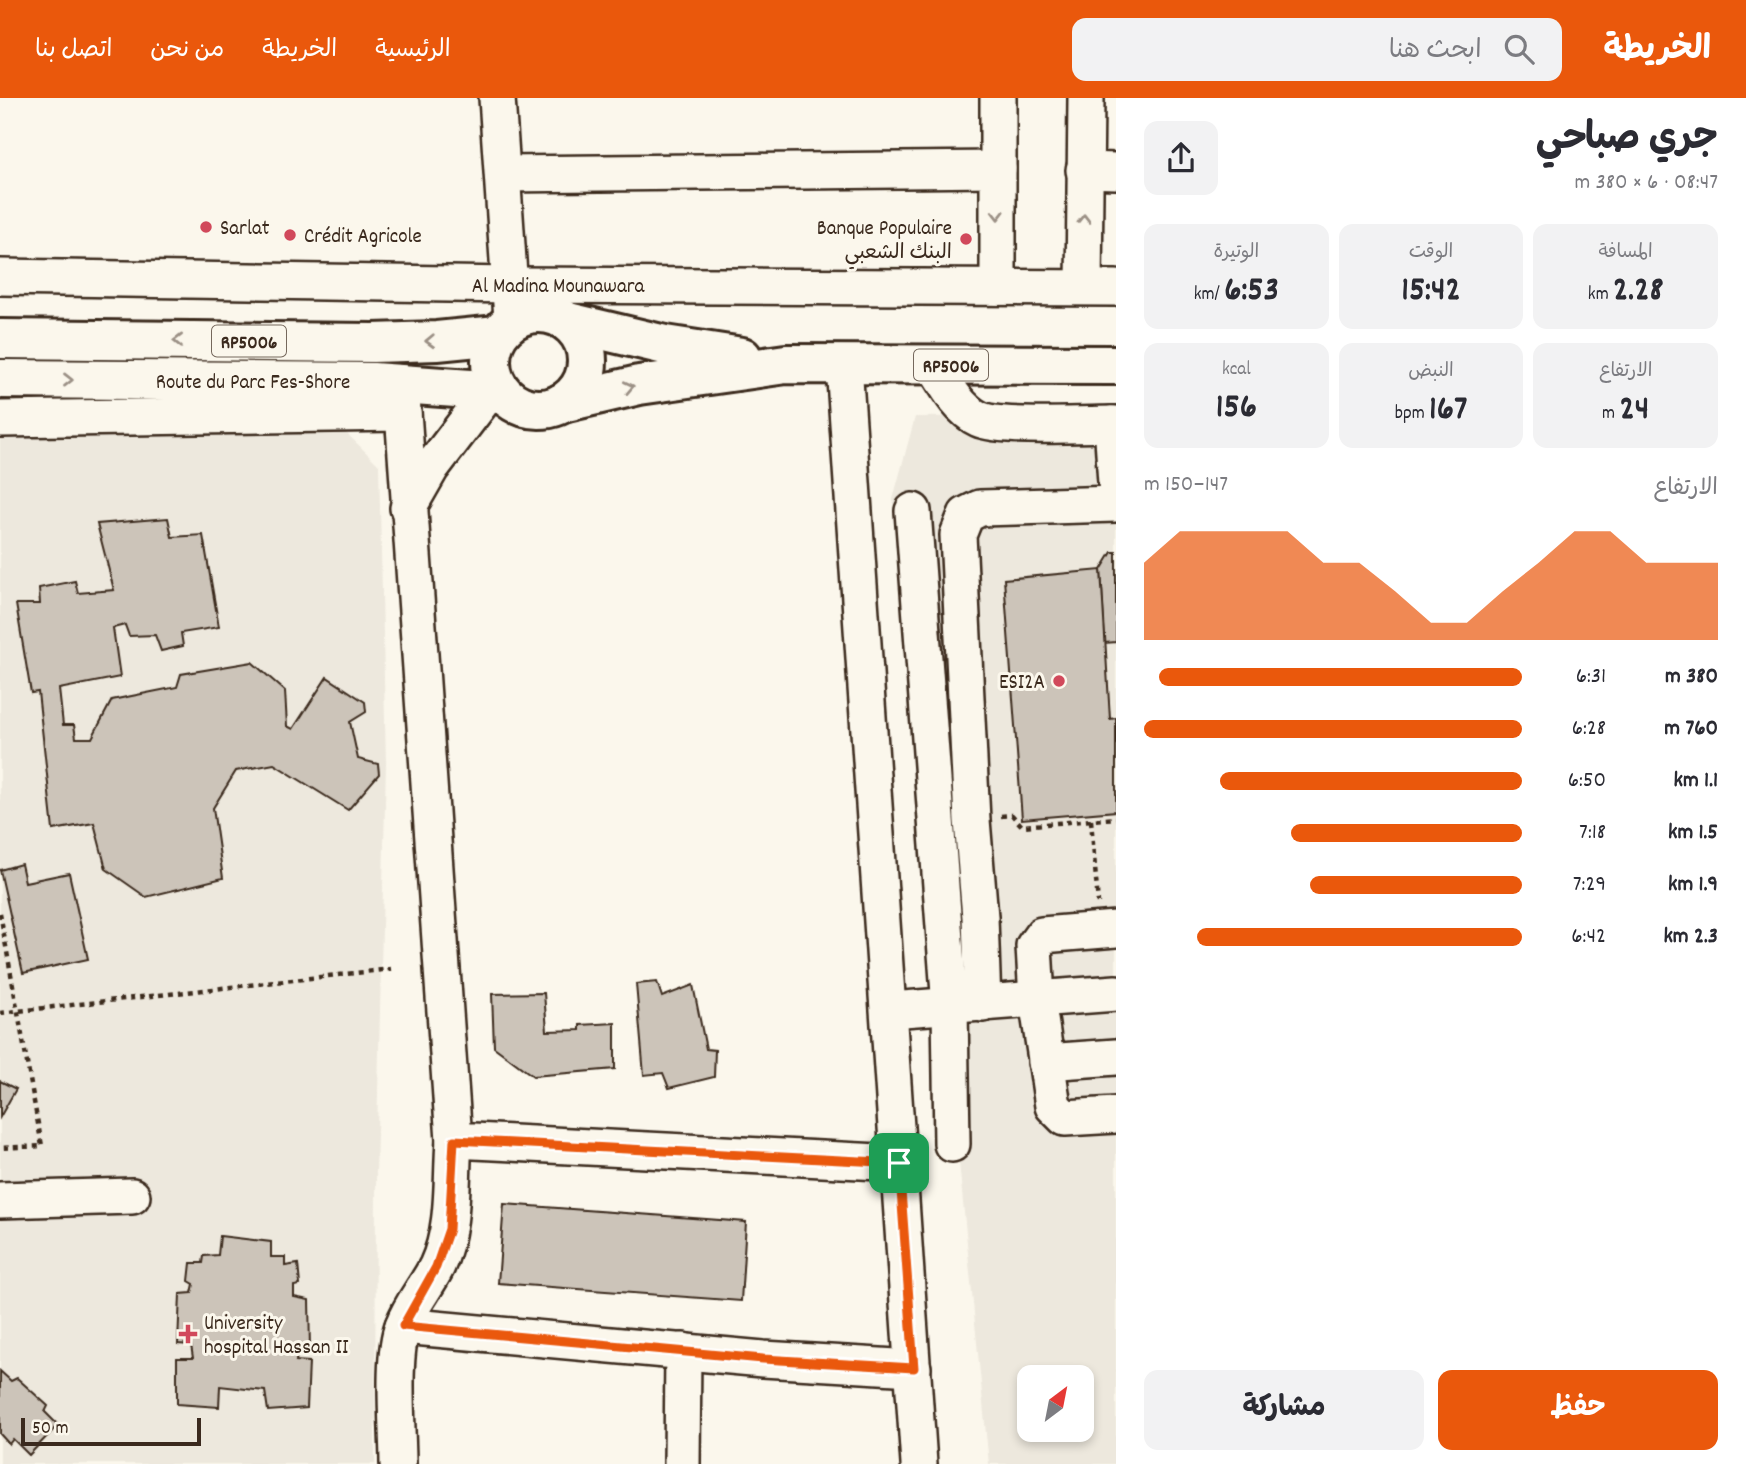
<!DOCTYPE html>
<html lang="ar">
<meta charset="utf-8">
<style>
body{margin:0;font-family:Dekko,"Playpen Sans Arabic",sans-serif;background:#f2f2f3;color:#2b2b33;direction:rtl;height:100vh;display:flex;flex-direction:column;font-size:26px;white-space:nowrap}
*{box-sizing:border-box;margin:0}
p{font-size:23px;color:#7c7c81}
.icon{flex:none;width:38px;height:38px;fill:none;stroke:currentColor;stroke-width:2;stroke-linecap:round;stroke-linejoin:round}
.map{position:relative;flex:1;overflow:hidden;direction:ltr}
.drawer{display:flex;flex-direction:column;background:#fff;width:630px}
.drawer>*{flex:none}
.needle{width:46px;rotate:32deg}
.buttons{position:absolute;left:1017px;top:1267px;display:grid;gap:14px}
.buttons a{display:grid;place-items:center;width:77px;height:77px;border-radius:14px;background:#fff;box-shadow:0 4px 10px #0003;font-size:35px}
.scale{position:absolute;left:21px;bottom:18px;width:180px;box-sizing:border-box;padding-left:7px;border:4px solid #3b2a1e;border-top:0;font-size:19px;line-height:24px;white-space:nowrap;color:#3b2a1e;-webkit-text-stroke:5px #fbf7ec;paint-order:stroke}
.pin{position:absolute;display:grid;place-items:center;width:60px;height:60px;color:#fff;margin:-30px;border-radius:14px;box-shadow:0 4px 10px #0006}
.round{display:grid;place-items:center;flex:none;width:74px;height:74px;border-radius:14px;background:#f2f2f3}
.overview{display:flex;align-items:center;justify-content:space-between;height:119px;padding:0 28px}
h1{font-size:38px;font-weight:700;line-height:52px}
.metrics{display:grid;grid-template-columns:repeat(3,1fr);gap:10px;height:119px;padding:7px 28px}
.metrics div{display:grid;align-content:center;border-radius:14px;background:#f2f2f3;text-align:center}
.metrics b{font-size:35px;font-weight:700}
.metrics small{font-size:19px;font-weight:400}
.metrics p{font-size:19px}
.chart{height:196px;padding:14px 28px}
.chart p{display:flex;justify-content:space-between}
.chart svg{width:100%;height:126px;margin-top:7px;fill:#ea580c;opacity:.7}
.cta{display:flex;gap:14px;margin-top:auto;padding:14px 28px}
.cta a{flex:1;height:80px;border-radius:14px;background:#ea580c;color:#fff;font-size:28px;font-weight:700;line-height:80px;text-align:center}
.cta a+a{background:#f2f2f3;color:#2b2b33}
ul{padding:0 28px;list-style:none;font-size:23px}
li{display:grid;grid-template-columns:112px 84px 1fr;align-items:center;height:52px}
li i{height:18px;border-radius:9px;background:#ea580c}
header{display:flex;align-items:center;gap:42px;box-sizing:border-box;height:98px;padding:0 35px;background:#ea580c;color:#fff}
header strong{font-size:33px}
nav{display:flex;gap:38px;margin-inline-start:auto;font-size:24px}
.search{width:490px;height:63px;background:#f2f2f3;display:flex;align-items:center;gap:18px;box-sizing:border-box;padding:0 24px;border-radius:14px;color:#7c7c81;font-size:26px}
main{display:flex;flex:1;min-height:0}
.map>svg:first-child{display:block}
</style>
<header>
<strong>الخريطة</strong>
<div class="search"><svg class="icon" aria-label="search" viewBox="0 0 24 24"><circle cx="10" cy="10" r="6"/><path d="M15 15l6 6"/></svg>ابحث هنا</div>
<nav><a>الرئيسية</a><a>الخريطة</a><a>من نحن</a><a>اتصل بنا</a></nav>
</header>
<main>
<section class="drawer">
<div class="overview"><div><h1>جري صباحي</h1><p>08:47 · 6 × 380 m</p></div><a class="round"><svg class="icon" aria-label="share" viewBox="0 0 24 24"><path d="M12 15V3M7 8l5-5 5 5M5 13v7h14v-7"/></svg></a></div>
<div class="metrics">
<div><p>المسافة</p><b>2.28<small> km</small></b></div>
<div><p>الوقت</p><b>15:42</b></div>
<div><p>الوتيرة</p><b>6:53<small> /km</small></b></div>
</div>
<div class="metrics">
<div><p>الارتفاع</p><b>24<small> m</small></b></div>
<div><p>النبض</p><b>167<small> bpm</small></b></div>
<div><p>kcal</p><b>156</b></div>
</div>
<div class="chart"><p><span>الارتفاع</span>147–150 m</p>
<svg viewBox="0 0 160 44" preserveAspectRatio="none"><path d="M0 44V17L10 6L20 6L30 6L40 6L50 17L60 17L70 27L80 38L90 38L100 27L110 17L120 6L130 6L140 17L150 17L160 17V44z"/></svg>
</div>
<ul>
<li><b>380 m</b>6:31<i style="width:96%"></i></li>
<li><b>760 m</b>6:28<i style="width:100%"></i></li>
<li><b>1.1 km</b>6:50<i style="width:80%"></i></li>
<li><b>1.5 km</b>7:18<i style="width:61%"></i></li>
<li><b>1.9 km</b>7:29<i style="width:56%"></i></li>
<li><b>2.3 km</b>6:42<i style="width:86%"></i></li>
</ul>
<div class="cta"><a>حفظ</a><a>مشاركة</a></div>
</section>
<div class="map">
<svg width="1116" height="1366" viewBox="0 0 1116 1366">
<rect width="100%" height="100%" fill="#fbf7ec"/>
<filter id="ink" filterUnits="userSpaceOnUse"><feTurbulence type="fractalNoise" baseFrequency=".0143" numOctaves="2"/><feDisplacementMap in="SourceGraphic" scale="14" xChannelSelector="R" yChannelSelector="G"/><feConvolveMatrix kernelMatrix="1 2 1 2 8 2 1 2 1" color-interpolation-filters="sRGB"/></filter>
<g filter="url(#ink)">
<g fill="#ede8dd" fill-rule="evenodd">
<path d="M1116,317V1366H989L893,401L915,319ZM1029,1279H1082V1332H1029Z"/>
<polygon points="332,321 379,367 386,665 376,1077 375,1366 0,1366 0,329"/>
</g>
<g fill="#ccc4b9" stroke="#3b2a1e" stroke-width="2">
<polygon points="168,420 172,439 203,437 219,529 181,535 183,548 161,553 155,537 129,538 125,527 113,530 120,579 59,591 63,627 74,627 76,640 92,640 112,602 177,589 181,576 252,564 285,593 287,628 293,631 327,579 365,604 366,614 350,624 358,661 378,666 379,676 348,712 274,666 236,673 213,710 223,780 146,799 106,771 94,725 53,732 38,594 31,595 16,506 40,506 39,490 75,483 78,495 114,492 97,426"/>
<polygon points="1112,454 1116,454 1116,544 1105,545 1101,472"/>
<polygon points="1101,472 1110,621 1116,620 1116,713 1022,721 1004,481"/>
<polygon points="21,766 25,784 69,775 88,861 23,875 0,772"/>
<polygon points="657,884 662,899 693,887 706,951 715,952 714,979 669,990 663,975 644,977 636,886"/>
<polygon points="544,895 547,933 580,932 580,927 615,925 615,971 533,978 494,949 492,896"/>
<polygon points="0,983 16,991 0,1019"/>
<polygon points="504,1106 746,1124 741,1203 498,1185"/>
<polygon points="220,1138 271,1144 271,1159 285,1159 285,1168 298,1166 300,1187 294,1188 294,1199 309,1202 310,1251 298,1251 296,1263 309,1264 307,1310 268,1313 265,1293 220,1288 219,1309 177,1306 177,1260 193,1260 191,1247 178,1246 180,1196 192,1195 194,1186 189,1183 191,1165 203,1165 204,1158 218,1157"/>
<polygon points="0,1273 11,1283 17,1280 48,1308 45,1314 58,1327 29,1357 13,1341 9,1346 0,1336"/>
</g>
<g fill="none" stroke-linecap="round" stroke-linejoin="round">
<g stroke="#3b2a1e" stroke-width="40">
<g id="minor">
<polyline points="497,0 512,221"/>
<polyline points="998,0 998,189"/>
<polyline points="1084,72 1116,73"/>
<polyline points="503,76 998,71"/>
<polyline points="0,179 511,187 1116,190"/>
<polyline points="1084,189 1086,0"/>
<path d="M933,266C945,285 958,311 979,321C1000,331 1088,326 1116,326"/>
<polyline points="844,267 919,1366"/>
<polyline points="401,285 454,1042 899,1065"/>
<polyline points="0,321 403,315"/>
<polyline points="1112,326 1116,385"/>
<polyline points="408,410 431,370 489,294"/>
<polyline points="913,413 950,909 952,1046"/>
<polyline points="1116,831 1042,837 1034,848 1037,901 1053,1008 1065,1020 1116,1017"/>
<polyline points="983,906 980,819 972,722 958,437 966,417 980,410 1116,406"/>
<polyline points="890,912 1116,895"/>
<polyline points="1046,964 1116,959"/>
<polyline points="0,1102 132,1098"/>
<polyline points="403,1228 763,1261 913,1270"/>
<path d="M398,1366C398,1331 391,1258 403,1228C411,1206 427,1188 437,1168C455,1129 451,1083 454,1042"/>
<polyline points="682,1366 683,1253"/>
</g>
</g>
<g stroke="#3b2a1e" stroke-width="44">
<g id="major">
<circle cx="539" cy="263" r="48"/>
<polyline points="568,224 665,247 742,259"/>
<polyline points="562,305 639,287 786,266 1116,267"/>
</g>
</g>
<g stroke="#3b2a1e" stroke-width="44">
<g id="highway">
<polyline points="0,241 373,245 437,243 498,237"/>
<polyline points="0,281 373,284 470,291 504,297"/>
</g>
</g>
<g stroke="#3b2a1e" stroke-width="4.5" stroke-dasharray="5 5" stroke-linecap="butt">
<polyline points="1001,718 1012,717 1022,728 1116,720"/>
<polyline points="1091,722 1098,805"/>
<polyline points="0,815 42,1048 0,1050"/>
<polyline points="0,915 391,871"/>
</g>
<use href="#minor" stroke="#fbf7ec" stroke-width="35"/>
<use href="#major" stroke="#fbf7ec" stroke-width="38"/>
<use href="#highway" stroke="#fbf7ec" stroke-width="38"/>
</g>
<defs><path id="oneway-chevron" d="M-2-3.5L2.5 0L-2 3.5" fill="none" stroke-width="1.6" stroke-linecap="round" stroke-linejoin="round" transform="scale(1.75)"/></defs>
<g stroke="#9b9085">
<use href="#oneway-chevron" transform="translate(998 117) rotate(90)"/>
<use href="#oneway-chevron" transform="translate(1084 121) rotate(-90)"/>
<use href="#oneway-chevron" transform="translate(178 243) rotate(-179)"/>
<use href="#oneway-chevron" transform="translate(430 243) rotate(178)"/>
<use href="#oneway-chevron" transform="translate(68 282)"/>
<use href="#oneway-chevron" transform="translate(629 289) rotate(-12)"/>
</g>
</g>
<g fill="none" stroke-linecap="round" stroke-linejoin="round" filter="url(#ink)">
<g stroke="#fff" stroke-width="14">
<polygon id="route" points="454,1042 899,1065 914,1270 763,1261 403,1228 436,1169 449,1131"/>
</g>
<use href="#route" stroke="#ea580c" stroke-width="9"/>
</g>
<g fill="#d1495b" stroke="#fbf7ec" stroke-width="2.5">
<circle cx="206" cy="129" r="7"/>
<circle cx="290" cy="137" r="7"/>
<circle cx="966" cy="141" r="7"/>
<circle cx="1059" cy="583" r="7"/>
<path d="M184.5 1225.5h7v7h7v7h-7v7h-7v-7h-7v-7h7z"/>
</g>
<g text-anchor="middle" stroke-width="6" stroke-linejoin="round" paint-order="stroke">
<g fill="#fbf7ec" stroke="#75685c" stroke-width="2">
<rect x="212" y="227.5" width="74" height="31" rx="5"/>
<rect x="914" y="251.5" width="74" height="31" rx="5"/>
</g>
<g font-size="19" font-weight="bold" fill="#3b2a1e">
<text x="249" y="250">RP5006</text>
<text x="951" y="274">RP5006</text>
</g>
<g font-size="21" fill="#3b2a1e" stroke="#fbf7ec" text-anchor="start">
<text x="220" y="136">Sarlat</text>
<text x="952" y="136" text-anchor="end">Banque Populaire<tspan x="952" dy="24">البنك الشعبي</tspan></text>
<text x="304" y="144">Crédit Agricole</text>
<text x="1045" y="590" text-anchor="end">ESI2A</text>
<text x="204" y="1231">University<tspan x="204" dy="24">hospital Hassan II</tspan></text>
</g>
<g font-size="21" fill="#3b2a1e" stroke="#fbf7ec">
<text x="558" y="194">Al Madina Mounawara</text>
<text x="253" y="290">Route du Parc Fes-Shore</text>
</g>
</g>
</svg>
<div class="buttons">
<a><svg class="needle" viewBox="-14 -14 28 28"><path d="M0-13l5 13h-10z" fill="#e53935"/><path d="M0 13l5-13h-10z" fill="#7c7c81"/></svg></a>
</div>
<div class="scale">50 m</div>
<div class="pin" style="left:899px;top:1065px;background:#1e9e55"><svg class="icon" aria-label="arrive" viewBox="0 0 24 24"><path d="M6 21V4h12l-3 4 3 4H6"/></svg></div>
</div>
</main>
